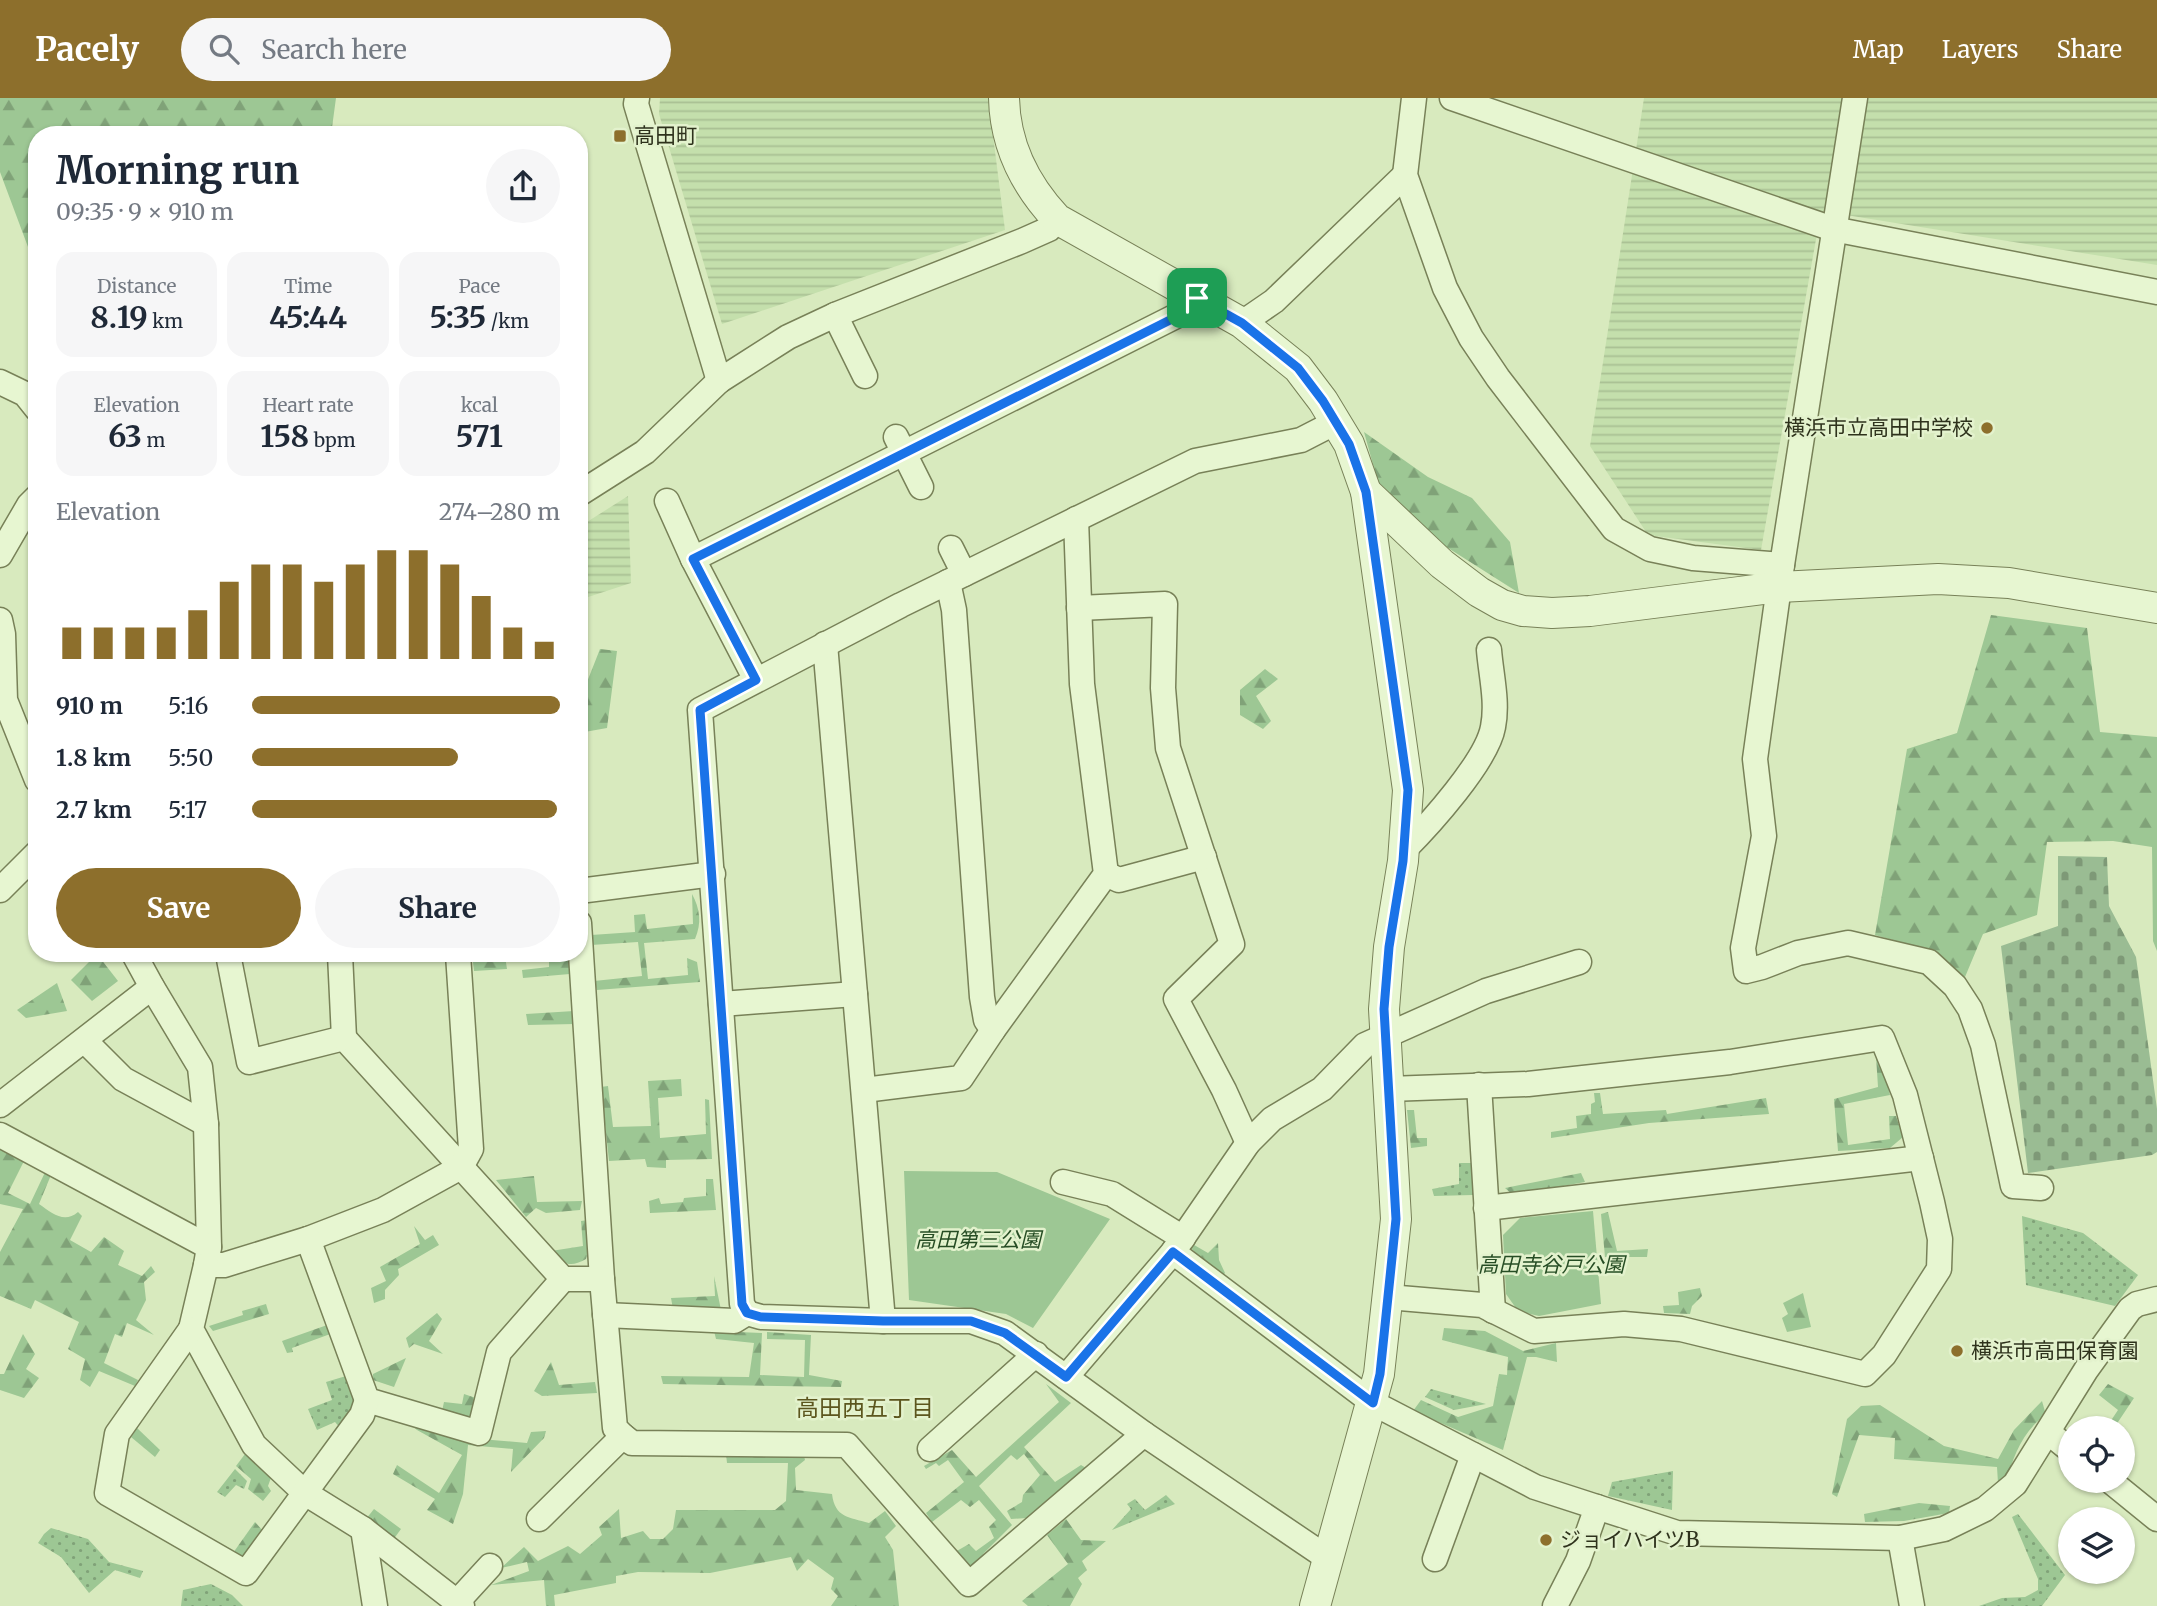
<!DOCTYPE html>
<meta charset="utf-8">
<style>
body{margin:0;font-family:Merriweather,"Noto Sans JP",serif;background:#f6f6f7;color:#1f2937;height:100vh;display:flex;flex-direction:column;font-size:26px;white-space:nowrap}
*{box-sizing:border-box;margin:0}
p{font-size:23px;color:#747a83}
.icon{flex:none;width:38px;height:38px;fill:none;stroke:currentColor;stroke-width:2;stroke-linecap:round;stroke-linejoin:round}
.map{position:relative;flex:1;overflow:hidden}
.sheet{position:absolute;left:28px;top:28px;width:560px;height:836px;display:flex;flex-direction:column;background:#fff;border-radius:28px;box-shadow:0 2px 5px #0004}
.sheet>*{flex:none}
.tools{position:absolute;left:2058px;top:1318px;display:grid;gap:14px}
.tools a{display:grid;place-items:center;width:77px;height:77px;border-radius:50%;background:#fff;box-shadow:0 2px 5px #0004;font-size:35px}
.pin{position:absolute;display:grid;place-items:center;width:60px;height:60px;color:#fff;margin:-30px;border-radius:14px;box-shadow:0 4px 10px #0006}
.round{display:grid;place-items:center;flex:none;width:74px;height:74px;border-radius:37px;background:#f6f6f7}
.headline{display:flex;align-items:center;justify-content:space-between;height:119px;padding:0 28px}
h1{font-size:38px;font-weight:700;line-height:52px}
.stats{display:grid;grid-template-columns:repeat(3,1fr);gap:10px;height:119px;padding:7px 28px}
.stats div{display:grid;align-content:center;border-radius:18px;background:#f6f6f7;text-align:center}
.stats b{font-size:30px;font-weight:700}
.stats small{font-size:19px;font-weight:400}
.stats p{font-size:19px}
.chart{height:196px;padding:14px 28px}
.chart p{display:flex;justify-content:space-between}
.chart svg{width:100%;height:126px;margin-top:7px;stroke:#8d6f2c;stroke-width:6}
.action{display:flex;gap:14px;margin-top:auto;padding:14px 28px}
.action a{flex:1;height:80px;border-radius:42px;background:#8d6f2c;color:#fff;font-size:28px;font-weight:700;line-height:80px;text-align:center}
.action a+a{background:#f6f6f7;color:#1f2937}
ul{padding:0 28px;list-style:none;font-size:23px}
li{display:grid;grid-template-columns:112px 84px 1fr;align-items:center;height:52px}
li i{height:18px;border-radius:9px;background:#8d6f2c}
header{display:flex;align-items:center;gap:42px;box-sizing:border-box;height:98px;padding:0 35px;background:#8d6f2c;color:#fff}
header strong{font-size:33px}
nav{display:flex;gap:38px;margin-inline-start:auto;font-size:24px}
.search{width:490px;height:63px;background:#f6f6f7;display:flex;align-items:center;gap:18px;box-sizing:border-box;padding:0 24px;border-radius:38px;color:#747a83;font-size:26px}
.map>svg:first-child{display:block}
</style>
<header>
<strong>Pacely</strong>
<div class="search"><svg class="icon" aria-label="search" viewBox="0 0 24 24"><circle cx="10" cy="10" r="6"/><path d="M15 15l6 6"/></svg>Search here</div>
<nav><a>Map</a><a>Layers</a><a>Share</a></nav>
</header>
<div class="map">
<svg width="2157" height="1508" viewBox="0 0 2157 1508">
<defs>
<pattern id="farmland-rules" width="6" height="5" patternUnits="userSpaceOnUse" patternTransform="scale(1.75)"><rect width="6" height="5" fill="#c4dfac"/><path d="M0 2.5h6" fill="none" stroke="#a9c093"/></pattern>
<pattern id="grass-dots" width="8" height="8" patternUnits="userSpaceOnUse" patternTransform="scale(1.75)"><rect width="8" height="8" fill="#9dc794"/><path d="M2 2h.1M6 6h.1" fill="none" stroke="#80a278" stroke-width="1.8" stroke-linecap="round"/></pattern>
<pattern id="forest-firs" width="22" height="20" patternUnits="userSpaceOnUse" patternTransform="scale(1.75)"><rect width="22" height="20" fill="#9dc794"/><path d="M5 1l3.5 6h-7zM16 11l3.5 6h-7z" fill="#80a278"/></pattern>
<pattern id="cemetery-stones" width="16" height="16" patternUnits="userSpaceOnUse" patternTransform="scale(1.75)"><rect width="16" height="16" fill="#9abc93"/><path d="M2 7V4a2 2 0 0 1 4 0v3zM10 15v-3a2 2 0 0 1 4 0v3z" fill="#7e9977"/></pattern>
</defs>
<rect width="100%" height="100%" fill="#d8eabe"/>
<g fill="url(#farmland-rules)">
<polygon points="660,0 1013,0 989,6 1005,132 722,226 659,16"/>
<polygon points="1644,0 2157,0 2157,167 1821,113 1761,452 1648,437 1590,348"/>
<polygon points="628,398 631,485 579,502 579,429"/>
</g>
<g fill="url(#grass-dots)">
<polygon points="1459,1065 1472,1065 1473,1097 1434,1098 1432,1091 1459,1086"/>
<polygon points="2022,1118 2083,1135 2138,1177 2115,1208 2026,1187"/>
<polygon points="346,1278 357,1309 341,1331 335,1324 317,1332 308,1311 332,1302 326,1284"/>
<polygon points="1431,1291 1486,1306 1454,1312 1425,1299"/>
<polygon points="235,1371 247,1383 244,1391 236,1387 225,1399 217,1394"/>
<polygon points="1673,1373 1672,1412 1608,1398 1612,1384"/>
<polygon points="1166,1397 1175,1406 1112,1432 1131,1411 1127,1406 1135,1401 1145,1412"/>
<polygon points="2018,1416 2065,1477 2042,1508 1979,1508 2002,1500 2025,1499 2038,1492 2038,1481 2012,1419"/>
<polygon points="51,1430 88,1441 109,1464 143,1473 140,1480 115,1472 89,1495 61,1459 38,1445 44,1436"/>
<polygon points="211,1486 232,1497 243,1508 181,1508 183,1492"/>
</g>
<g fill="url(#forest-firs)">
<polygon points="0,0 336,0 331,37 37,37 37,173 0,74"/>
<polygon points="1364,334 1428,379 1472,400 1510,444 1519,495 1385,410"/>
<polygon points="1991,517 2087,530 2100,634 2157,639 2157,853 2153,843 2152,749 2113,743 2047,744 2037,817 1983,836 1965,879 1934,854 1875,837 1907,651 1957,635"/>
<polygon points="600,551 617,553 607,630 579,635 579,587 587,584"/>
<polygon points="1265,571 1278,581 1256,598 1271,623 1263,631 1240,617 1240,592"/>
<path d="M692,796C700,811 702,825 695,841L644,845L648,881L688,877L687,860L697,864L700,884L597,892L594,883L642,878L638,844L591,847V837L635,834L634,817L645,816L647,831L693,826Z"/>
<polygon points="97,856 118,883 92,903 71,882"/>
<polygon points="472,856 514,856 505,858 507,871 474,873"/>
<polygon points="549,856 569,856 570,876 523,880 522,872 549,869"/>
<polygon points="57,885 67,913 26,920 17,912"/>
<polygon points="574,913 575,926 528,927 526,916"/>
<polygon points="1876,958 1882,965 1890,997 1844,1006 1848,1047 1890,1041 1889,1018 1896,1018 1903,1039 1890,1050 1838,1053 1834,1001 1878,989"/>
<polygon points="681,981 682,998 658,1000 660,1040 706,1036 705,1001 709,1002 712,1061 666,1062 666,1070 647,1069 645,1061 609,1063 601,989 608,988 613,1029 651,1028 648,983"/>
<polygon points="1594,995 1600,995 1603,1016 1666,1012 1667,1016 1766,1000 1769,1016 1649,1025 1551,1040 1551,1034 1577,1030 1576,1018 1591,1016 1591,1006 1595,1004"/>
<polygon points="1407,1012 1414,1012 1417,1040 1427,1040 1427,1048 1411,1050"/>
<path d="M0,1049L24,1063L8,1095L30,1106L48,1068L51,1077L39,1106C52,1115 64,1126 78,1114L82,1118L70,1142L91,1154L104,1139L124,1153L118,1167L142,1178L151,1168L155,1174L144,1184L146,1202L136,1222L154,1237L127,1225L122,1239L115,1236L104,1265L138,1282L135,1288L99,1273L90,1289L80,1282L85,1261L68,1251L79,1224L35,1202L31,1211L0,1198V1154L23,1111L0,1106Z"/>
<polygon points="1581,1075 1585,1084 1513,1097 1505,1090"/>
<polygon points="534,1078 537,1104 582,1103 580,1112 546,1115 536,1110 526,1119 496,1082"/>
<polygon points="706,1081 713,1081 716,1112 650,1115 649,1103 659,1100 661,1106 683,1104 684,1100 706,1098"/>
<polygon points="1608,1114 1617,1153 1648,1151 1647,1159 1605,1159 1601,1116"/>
<path d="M588,1122L590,1147L586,1161C570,1170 564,1167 551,1153L583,1148L581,1123Z"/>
<polygon points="414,1128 425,1142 433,1137 439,1147 398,1171 399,1177 385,1192 385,1201 374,1205 371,1190 386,1183 380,1169 420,1146"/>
<polygon points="1189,1144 1208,1155 1218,1145 1219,1162 1225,1175 1220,1181 1190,1149"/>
<polygon points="714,1178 721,1212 673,1211 671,1200 715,1198"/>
<polygon points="1700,1190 1702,1198 1692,1208 1690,1216 1664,1215 1663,1208 1679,1207 1678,1194"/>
<polygon points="1803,1195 1811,1229 1787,1234 1782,1220 1788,1216 1783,1205"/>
<polygon points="266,1206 269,1216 213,1233 209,1228 243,1217 242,1213"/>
<polygon points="437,1215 442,1221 429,1243 443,1256 414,1246 409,1250 406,1240"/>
<polygon points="330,1226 333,1235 292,1250 293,1254 287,1255 282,1243"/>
<polygon points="1444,1230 1485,1233 1523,1253 1556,1245 1557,1264 1536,1259 1527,1259 1503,1352 1413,1313 1421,1302 1458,1319 1493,1308 1499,1276 1507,1277 1508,1259 1442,1242"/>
<polygon points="714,1233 762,1235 760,1277 804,1279 805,1242 767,1241 767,1234 811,1237 809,1277 842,1283 841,1289 663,1286 661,1278 749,1279 754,1245 716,1241"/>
<polygon points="23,1236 35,1256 26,1271 39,1280 24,1300 0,1292 0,1276 4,1276"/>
<polygon points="406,1260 394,1289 373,1282 373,1276"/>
<polygon points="551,1264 559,1287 595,1284 597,1295 542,1298 534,1293"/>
<polygon points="1046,1286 1071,1305 1024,1349 1055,1384 1081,1367 1086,1370 1027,1420 1011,1421 1007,1413 1022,1404 1023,1397 1040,1377 1024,1356 1017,1362 1011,1357 979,1388 1012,1427 984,1455 976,1468 965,1468 955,1454 969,1446 976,1453 994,1440 989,1429 996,1422 979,1402 970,1409 961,1402 932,1424 926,1415 964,1384 948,1362 939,1368 936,1365 926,1371 924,1368 952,1352 976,1379 1059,1304"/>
<polygon points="2108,1286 2134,1300 2114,1330 2106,1330 2118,1312 2099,1297"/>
<polygon points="464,1296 482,1302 476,1321 442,1313 444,1304 462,1306"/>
<path d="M2042,1303L2046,1317C2024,1331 2012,1359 2007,1384L1998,1385L1997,1369L1894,1361L1895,1340L1859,1337L1837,1399L1832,1396L1847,1321L1861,1308L1880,1307L1944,1348L1998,1361L2014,1332Z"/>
<polygon points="402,1319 492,1342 527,1345 531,1334 546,1333 544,1340 511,1374 513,1351 468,1347 463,1396 453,1426 427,1412 435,1401 393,1376 397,1367 439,1395 462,1357 417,1332"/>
<polygon points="137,1330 160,1352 155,1359 131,1339"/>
<polygon points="248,1352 272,1377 268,1388 271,1393 263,1403 248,1391 251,1381 236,1368"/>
<path d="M726,1356L804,1358L805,1362L795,1370L796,1392L832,1396C835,1420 849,1419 869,1425L885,1413L896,1428L885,1439L893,1452L899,1508H831L838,1498L831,1491L834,1480L808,1461L797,1473L791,1459L710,1475L638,1474L616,1478V1485L554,1497L555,1508H546L544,1482L491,1487L529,1473L527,1464L501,1470L524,1449L538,1463L568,1448L580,1456L602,1437L599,1429L619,1411L621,1440L643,1433L650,1441H663L673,1431L676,1412H775L786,1403L788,1365H727Z"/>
<polygon points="1919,1405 1950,1408 1949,1415 1904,1423 1865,1424 1864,1416"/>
<polygon points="374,1411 401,1431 393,1442 366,1421"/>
<polygon points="1066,1421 1081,1442 1106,1443 1082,1463 1087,1472 1078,1480 1082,1486 1070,1508 1028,1508 1022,1503 1068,1466 1047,1437"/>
<polygon points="255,1424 263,1433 244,1460 233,1455"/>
</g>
<polygon fill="url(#cemetery-stones)" points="2058,758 2107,759 2109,808 2136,859 2157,1011 2157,1054 2152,1057 2028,1075 2001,848 2058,828"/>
<g fill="#9dc794">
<polygon points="904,1073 997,1074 1110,1121 1033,1230 1006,1216 909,1202"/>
<polygon points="1593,1113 1601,1206 1539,1218 1518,1213 1506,1196 1503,1137 1520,1120"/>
</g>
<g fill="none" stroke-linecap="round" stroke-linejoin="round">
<g stroke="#788158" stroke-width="27">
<g id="minor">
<polyline points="637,0 636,6 719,283"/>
<polyline points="1414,0 1405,77 1445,190 1471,240 1498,280 1614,431 1650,451 1693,460 1782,467"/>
<polyline points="1452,0 1833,131 2157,194"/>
<polyline points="1855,0 1782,467 1755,661 1764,738 1743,850 1746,873 1762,869 1798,855 1848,845 1929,864 1955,888 1970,911 1983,947 2013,1088 2041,1090"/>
<polyline points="835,217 865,278"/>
<polyline points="1242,225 1274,203 1405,77"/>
<polyline points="0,284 25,296 37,311"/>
<polyline points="896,339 921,389"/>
<polyline points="579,396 645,354 719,283 788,239 835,217 1022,143 1049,131 1057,121"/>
<polyline points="667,403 693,461 756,582"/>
<polyline points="951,450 964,476"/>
<polyline points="0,457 29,407 37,399"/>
<polyline points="693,461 1186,213 1197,200"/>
<polyline points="948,484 954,512 982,899 986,922 993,932"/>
<polyline points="1079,510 1165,506 1163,590 1168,650 1232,846 1176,901 1224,992 1248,1045"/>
<polyline points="0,522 3,536 5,602 37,682"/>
<polyline points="825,546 883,1223"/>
<path d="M1404,752C1429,727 1487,663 1493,629C1498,604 1491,577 1489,552"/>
<polyline points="1106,776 1119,782 1204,759"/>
<polyline points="0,792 37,755"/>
<polyline points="579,793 713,776"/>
<polyline points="579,825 602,1181 615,1330 623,1338"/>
<polyline points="134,856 152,889 200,969 206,1026 209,1149"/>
<polyline points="228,856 249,964 344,940 563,1181 602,1181"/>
<polyline points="340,856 344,940"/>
<polyline points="721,906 855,896"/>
<polyline points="85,943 123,981 206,1026"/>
<polyline points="1479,987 1493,1213"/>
<polyline points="864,992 961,980 993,932 1106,776 1082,586 1076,421"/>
<polyline points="0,1007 152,889"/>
<polyline points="0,1037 209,1149 206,1167 224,1167 308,1141 383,1112 461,1069 471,1051 458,856"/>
<polyline points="1063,1084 1112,1096 1183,1140"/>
<polyline points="1486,1110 1921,1060"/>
<polyline points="308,1141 367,1302 479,1335 499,1254 563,1181"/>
<polyline points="1173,1154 1373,1305 1535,1389 1677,1435 1900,1440 1944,1431 1985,1411 2015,1386 2086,1272 2130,1211 2137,1206 2157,1201"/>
<polyline points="206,1167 191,1231 254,1347 305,1395 363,1431 462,1508"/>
<polyline points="1388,1199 1482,1207 1534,1233 1624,1226 1681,1231 1865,1276 1884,1257 1939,1171 1940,1141 1932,1104 1905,997 1882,940 1730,964 1528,986 1389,991"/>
<polyline points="747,1215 742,1206 700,612 901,507 1195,363 1301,342 1336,324"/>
<polyline points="605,1217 734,1223 747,1215 761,1219 883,1223 971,1223 1005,1235 1144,1336 1329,1461"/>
<polyline points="191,1231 117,1336 107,1395 246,1475 362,1317 367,1302"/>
<polyline points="1066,1279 1173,1154 1248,1045 1272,1021 1322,991 1365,947 1486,893 1579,864"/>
<polyline points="2049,1335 2070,1352"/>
<polyline points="930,1351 1036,1256"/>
<polyline points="2109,1382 2157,1421"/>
<polyline points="539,1421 623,1338 632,1345 847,1347 969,1486 1144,1336"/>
<polyline points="363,1431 375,1508"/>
<polyline points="1900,1440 1912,1508"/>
<polyline points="1435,1461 1473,1357"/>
<polyline points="457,1504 490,1468"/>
<polyline points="1555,1508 1578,1463 1597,1409"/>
</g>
</g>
<g stroke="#788158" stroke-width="32">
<g id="tertiary">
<path d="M1004,0C1005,48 1025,87 1057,121L1242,225L1298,270L1323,303L1349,346L1366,394L1408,692L1403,763L1389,849L1384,911L1396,1121L1379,1276L1315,1508"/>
<polyline points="1366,394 1442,466 1479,494 1502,507 1523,513 1552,515 1590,513 1779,489 1938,481 2009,485 2157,510"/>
</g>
</g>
<use href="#minor" stroke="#e7f6d1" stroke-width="24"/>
<use href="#tertiary" stroke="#e7f6d1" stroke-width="30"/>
</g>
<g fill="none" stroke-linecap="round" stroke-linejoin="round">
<g stroke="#fff" stroke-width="14">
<polygon id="route" points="1197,200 1242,225 1298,270 1323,303 1349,346 1366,394 1408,692 1403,763 1389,849 1384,911 1396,1121 1380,1276 1373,1305 1173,1154 1066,1279 1005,1235 971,1223 883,1223 761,1219 747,1215 742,1206 700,612 756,582 693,461 1166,224 1186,214"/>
</g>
<use href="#route" stroke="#1a73e8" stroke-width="9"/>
</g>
<g fill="#8d6f2c" stroke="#e3f2cd" stroke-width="2.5">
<rect x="613" y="31" width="14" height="14" rx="3.5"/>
<circle cx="1987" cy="330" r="7"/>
<circle cx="1957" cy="1253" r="7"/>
<circle cx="1546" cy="1442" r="7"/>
</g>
<g text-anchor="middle" stroke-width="5" stroke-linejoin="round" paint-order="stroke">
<g font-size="21" fill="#2e321c" stroke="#e3f2cd" text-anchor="start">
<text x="634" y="45">高田町</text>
<text x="1973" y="337" text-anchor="end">横浜市立高田中学校</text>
<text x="1971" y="1260">横浜市高田保育園</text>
<text x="1560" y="1449">ジョイハイツB</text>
</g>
<g font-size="21" font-style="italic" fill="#264d24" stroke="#e3f2cd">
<text x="978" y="1149">高田第三公園</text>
<text x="1551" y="1174">高田寺谷戸公園</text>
</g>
<g font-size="23" fill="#5c561e" stroke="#e3f2cd">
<text x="865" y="1318">高田西五丁目</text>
</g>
</g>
</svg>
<div class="tools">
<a><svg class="icon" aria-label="locate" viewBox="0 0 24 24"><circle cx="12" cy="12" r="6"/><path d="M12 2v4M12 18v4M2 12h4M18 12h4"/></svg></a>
<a><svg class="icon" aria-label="layers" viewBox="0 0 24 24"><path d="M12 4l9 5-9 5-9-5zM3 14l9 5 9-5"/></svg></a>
</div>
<div class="pin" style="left:1197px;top:200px;background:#1e9e55"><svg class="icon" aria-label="arrive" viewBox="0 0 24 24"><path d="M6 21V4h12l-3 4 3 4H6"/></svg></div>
<section class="sheet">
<div class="headline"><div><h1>Morning run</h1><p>09:35 · 9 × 910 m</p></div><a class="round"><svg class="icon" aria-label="share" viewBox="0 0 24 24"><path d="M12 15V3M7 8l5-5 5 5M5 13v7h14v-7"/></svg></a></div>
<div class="stats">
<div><p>Distance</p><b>8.19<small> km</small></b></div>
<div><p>Time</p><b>45:44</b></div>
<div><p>Pace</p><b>5:35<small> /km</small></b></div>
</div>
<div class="stats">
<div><p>Elevation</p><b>63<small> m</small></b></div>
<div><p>Heart rate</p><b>158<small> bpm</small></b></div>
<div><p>kcal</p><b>571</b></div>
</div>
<div class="chart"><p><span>Elevation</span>274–280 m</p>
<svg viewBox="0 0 160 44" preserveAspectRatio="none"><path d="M5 44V33M15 44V33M25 44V33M35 44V33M45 44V27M55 44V17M65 44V11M75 44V11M85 44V17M95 44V11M105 44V6M115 44V6M125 44V11M135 44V22M145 44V33M155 44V38"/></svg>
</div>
<ul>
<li><b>910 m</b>5:16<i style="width:100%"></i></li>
<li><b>1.8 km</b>5:50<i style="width:67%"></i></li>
<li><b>2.7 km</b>5:17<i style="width:99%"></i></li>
</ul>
<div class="action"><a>Save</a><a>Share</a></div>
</section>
</div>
